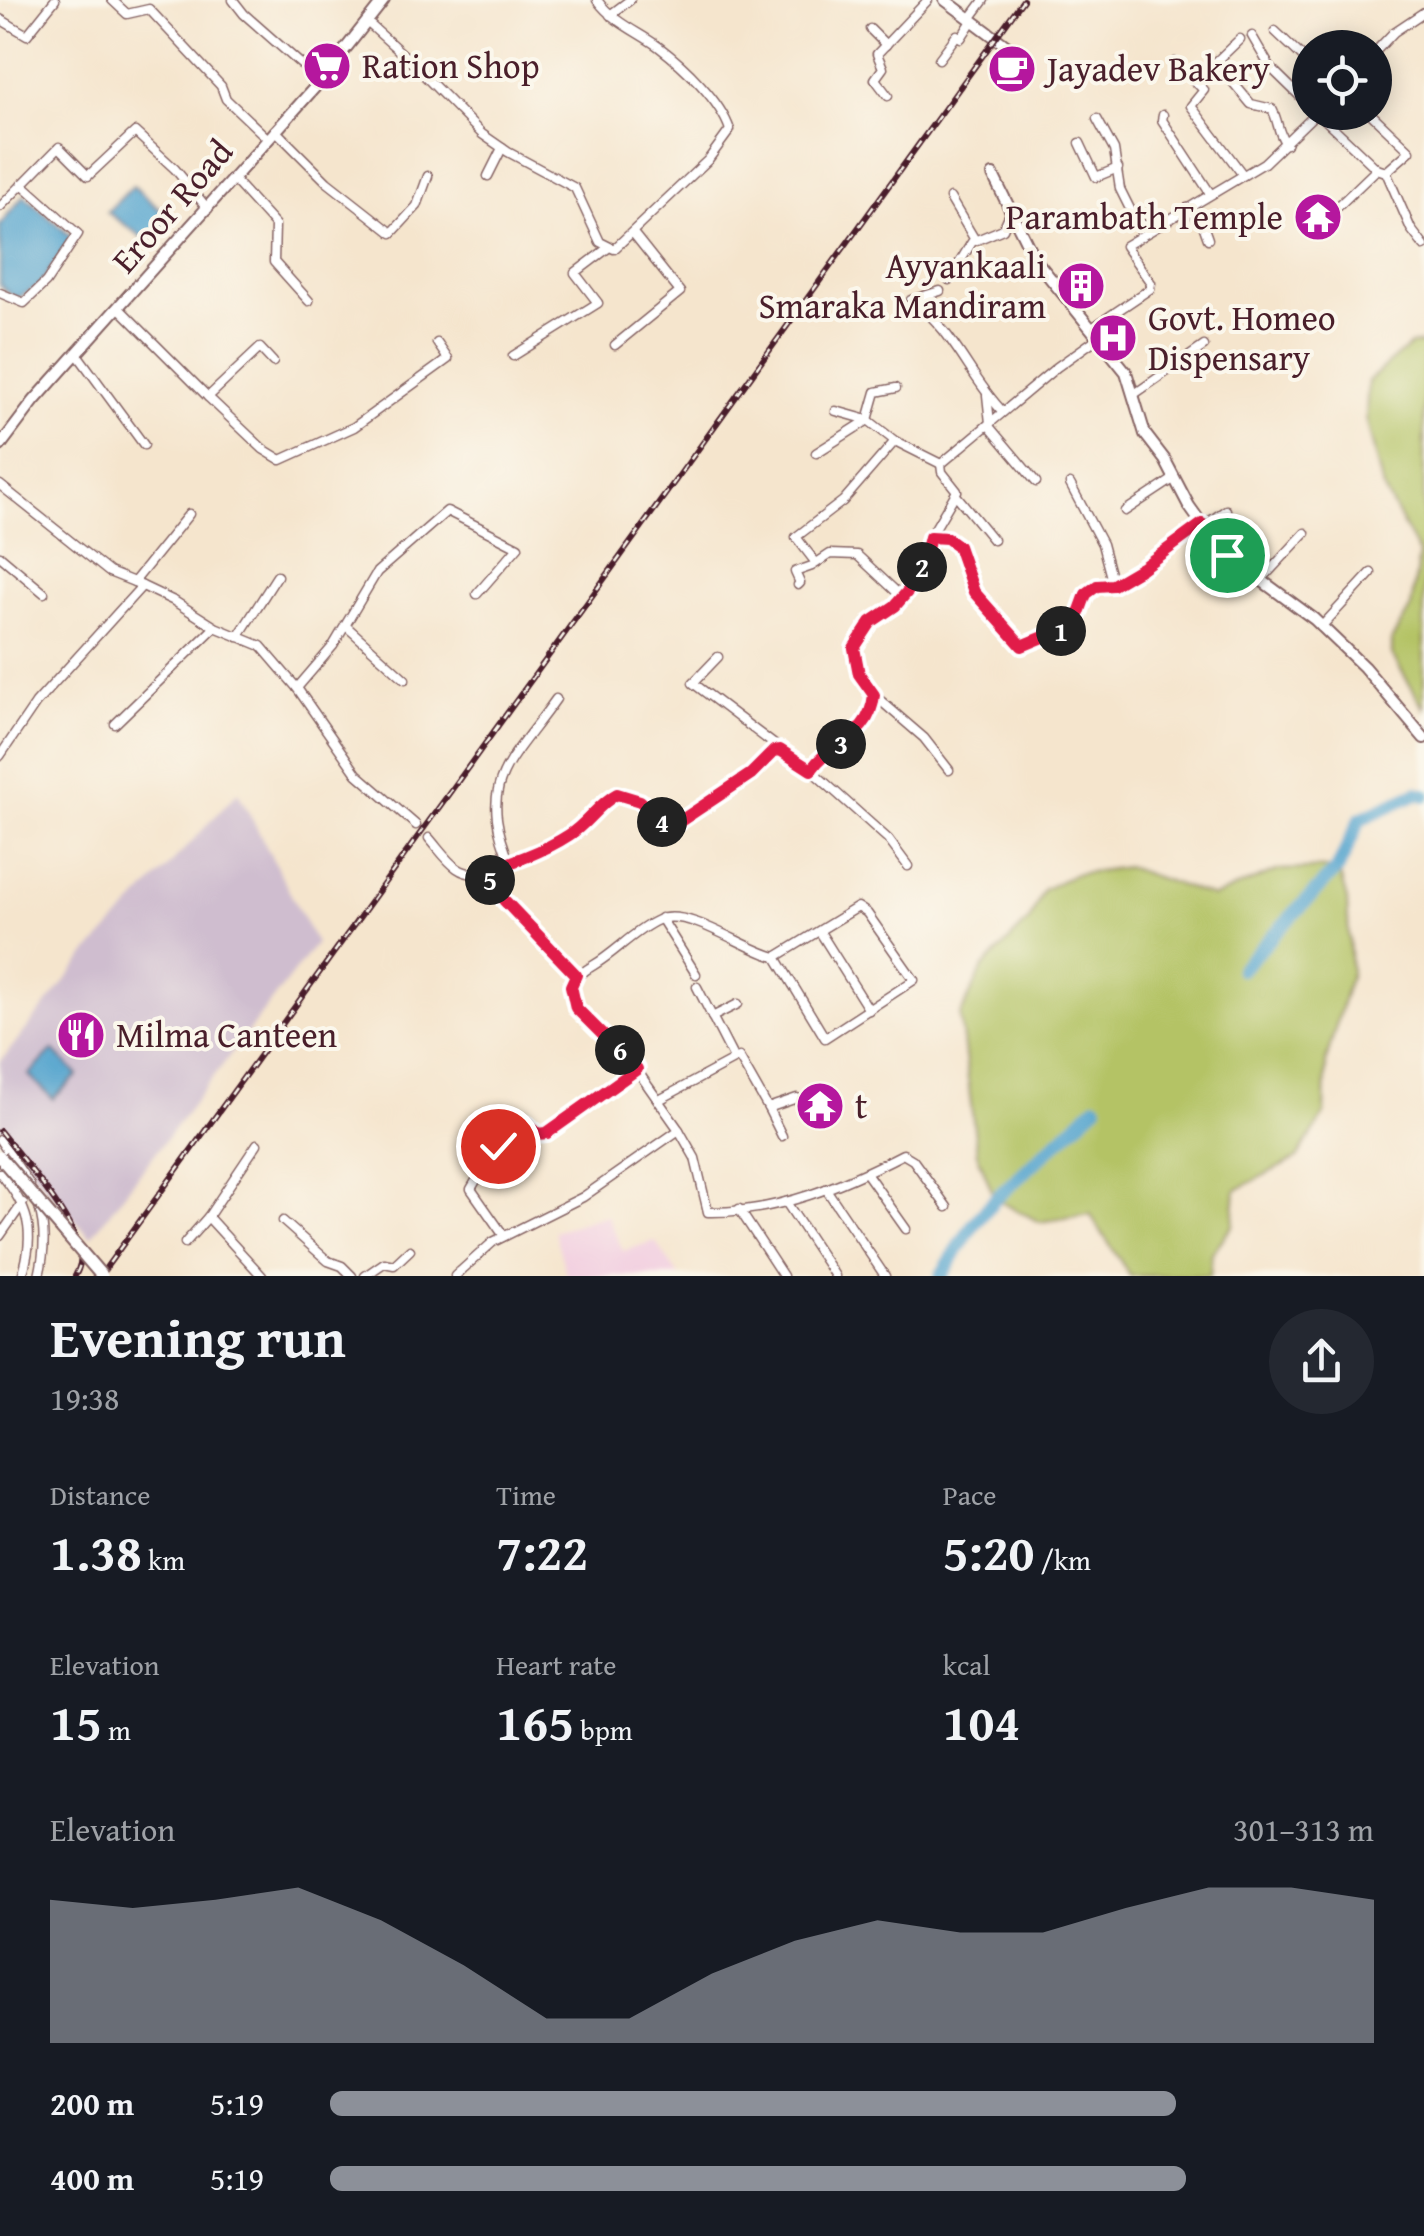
<!DOCTYPE html>
<meta charset="utf-8">
<style>
body{margin:0;font-family:"Gentium Book Plus",serif;background:#242831;color:#f1f3f6;height:100vh;display:flex;flex-direction:column;font-size:38px;white-space:nowrap}
*{box-sizing:border-box;margin:0}
p{font-size:32px;color:#9ea1a6}
.icon{flex:none;width:55px;height:55px;fill:none;stroke:currentColor;stroke-width:2;stroke-linecap:round;stroke-linejoin:round}
.map{position:relative;height:1276px;overflow:hidden}
.side{display:flex;flex-direction:column;background:#171b24;flex:1}
.side>*{flex:none}
.buttons{position:absolute;left:1292px;top:30px;display:grid;gap:20px}
.buttons a{display:grid;place-items:center;width:100px;height:100px;border-radius:50%;background:#171b24;box-shadow:0 5px 25px #0003;font-size:50px}
.pin{position:absolute;display:grid;place-items:center;width:85px;height:85px;color:#fff;margin:-42px;border:5px solid #fff;border-radius:50%;box-shadow:0 2px 10px #0007}
.km{position:absolute;width:50px;height:50px;margin:-25px;border-radius:50%;background:#222;color:#fff;font-size:28px;line-height:50px;text-align:center}
.round{display:grid;place-items:center;flex:none;width:105px;height:105px;border-radius:52px;background:#242831}
.head{display:flex;align-items:center;justify-content:space-between;height:170px;padding:0 50px}
h1{font-size:55px;font-weight:700;line-height:75px}
.figures{display:grid;grid-template-columns:repeat(3,1fr);gap:15px;height:170px;padding:10px 50px}
.figures div{display:grid;align-content:center}
.figures b{font-size:50px;font-weight:700}
.figures small{font-size:28px;font-weight:400}
.figures p{font-size:28px}
.chart{height:280px;padding:20px 50px}
.chart p{display:flex;justify-content:space-between}
.chart svg{width:100%;height:180px;margin-top:10px;fill:#8c9099;opacity:.7}
ul{padding:0 50px;list-style:none;font-size:32px}
li{display:grid;grid-template-columns:160px 120px 1fr;align-items:center;height:75px}
li i{height:25px;border-radius:12px;background:#8c9099}
.map>svg:first-child{display:block}
</style>
<div class="map">
<svg width="1424" height="1276" viewBox="0 0 1424 1276">
<rect width="100%" height="100%" fill="#fbf7ec"/>
<filter id="ink" filterUnits="userSpaceOnUse"><feTurbulence type="fractalNoise" baseFrequency=".01" numOctaves="2"/><feDisplacementMap in="SourceGraphic" scale="20" xChannelSelector="R" yChannelSelector="G"/><feConvolveMatrix kernelMatrix="1 2 1 2 8 2 1 2 1" color-interpolation-filters="sRGB"/></filter>
<filter id="wash" filterUnits="userSpaceOnUse"><feTurbulence type="fractalNoise" baseFrequency=".0048" numOctaves="4" result="noise"/><feDisplacementMap in="SourceGraphic" scale="40" xChannelSelector="R" yChannelSelector="G"/><feGaussianBlur stdDeviation="2.25" result="paint"/><feColorMatrix in="noise" values="0 0 0 0 0 0 0 0 0 0 0 0 0 0 0 0 0 1.4 0 .05"/><feComposite in="paint" operator="in"/></filter>
<g filter="url(#wash)">
<rect width="100%" height="100%" fill="#f5e5cd"/>
<polygon fill="#f2cfe0" points="607,1215 623,1251 655,1241 679,1276 567,1276 554,1231"/>
<polygon fill="#cfbdcf" points="238,792 316,943 91,1237 0,1138 0,1062 87,954"/>
<g fill="#b4c365" stroke="#7f7148" stroke-width="2.5">
<polygon points="1424,343 1424,708 1392,655 1392,639 1411,607 1419,554 1383,488 1366,418 1368,381 1410,345"/>
<polygon points="1127,867 1213,897 1279,870 1338,868 1347,900 1351,972 1326,1061 1325,1114 1297,1158 1236,1190 1233,1225 1212,1253 1210,1276 1130,1276 1090,1214 1040,1222 995,1199 977,1153 960,1016 983,968 1030,919 1043,890 1075,874"/>
</g>
<g fill="#54a4ce" stroke="#4f627c" stroke-width="2.5">
<polygon points="133,186 169,217 148,241 107,212"/>
<polygon points="24,195 73,238 39,286 16,299 0,285 0,225"/>
<polygon points="53,1050 78,1075 53,1099 29,1075"/>
</g>
<g fill="none" stroke-linecap="round" stroke-linejoin="round">
<g stroke="#54a4ce" stroke-width="14">
<polyline points="1241,969 1338,868 1360,819 1417,793 1424,795"/>
<polyline points="941,1276 973,1225 995,1199 1096,1106"/>
</g>
</g>
</g>
<g filter="url(#ink)">
<g fill="none" stroke-linecap="round" stroke-linejoin="round">
<g stroke="#866464" stroke-width="11">
<g id="minor">
<polyline points="112,0 127,14 149,9 221,86 226,99 267,138"/>
<polyline points="233,0 244,14 320,81"/>
<polyline points="610,15 630,0"/>
<polyline points="0,19 27,35 55,0"/>
<polyline points="970,19 984,0"/>
<path d="M367,22L405,56L482,134L508,152L575,188L600,242L614,249L708,160L730,130C720,100 684,66 659,47C637,31 614,23 597,0"/>
<polyline points="870,29 886,45"/>
<polyline points="1275,31 1310,64"/>
<polyline points="1252,36 1270,67 1310,106"/>
<path d="M1240,39L1216,62L1251,104L1272,109C1279,122 1277,132 1286,144"/>
<polyline points="1375,52 1394,32 1424,12"/>
<polyline points="939,59 957,35 961,38 972,21"/>
<polyline points="1175,62 1204,90 1191,106 1243,175"/>
<polyline points="888,96 875,79 883,68 877,54 928,0"/>
<polyline points="1317,112 1377,169 1326,218"/>
<polyline points="1369,112 1410,151 1386,172 1377,169"/>
<polyline points="1163,115 1162,120 1210,193"/>
<polyline points="1097,119 1114,150 1120,189 1133,215 1149,231"/>
<polyline points="275,130 327,182 392,233 417,206 428,176"/>
<polyline points="1080,143 1096,177 1118,168"/>
<polyline points="1386,172 1411,229 1424,246"/>
<polyline points="488,176 502,148"/>
<polyline points="233,179 275,225 274,262 309,301"/>
<polyline points="950,198 975,240"/>
<polyline points="0,207 59,147 88,176 135,132 175,169 208,209"/>
<polyline points="1187,208 1203,225 1208,239"/>
<polyline points="949,280 972,242 1003,229 1011,211"/>
<path d="M940,291L911,300C953,328 969,377 1003,412"/>
<polyline points="0,293 24,303 46,282 78,234 22,184"/>
<polyline points="119,308 208,397 260,348 273,362"/>
<polyline points="1092,328 1150,289 1151,283 1125,246 1264,163 1317,112"/>
<polyline points="615,345 680,292 633,233"/>
<polyline points="77,354 144,445"/>
<polyline points="513,356 598,303 575,273 608,248"/>
<polyline points="987,395 990,423"/>
<polyline points="1133,395 1204,346"/>
<polyline points="208,397 263,449 281,460 354,427 448,359 437,343"/>
<polyline points="836,411 868,420 876,392 896,388"/>
<polyline points="988,425 1036,482"/>
<polyline points="895,441 941,464"/>
<polyline points="816,453 868,420 895,441 843,501 796,537 816,563"/>
<polyline points="1070,484 1102,544 1113,585"/>
<polyline points="0,485 109,572 134,582 189,514"/>
<polyline points="956,495 993,540"/>
<polyline points="1125,511 1175,478"/>
<polyline points="930,537 957,491 942,472 941,464 1057,367 1099,337"/>
<polyline points="0,556 44,593"/>
<polyline points="1262,579 1305,533"/>
<polyline points="134,582 174,601 215,627 261,646 297,688 357,774 416,825"/>
<polyline points="798,585 800,583 795,572 812,566 830,554 857,555 902,597"/>
<polyline points="346,626 405,679"/>
<polyline points="1321,627 1371,573"/>
<polyline points="238,637 277,576"/>
<polyline points="718,657 693,683 780,749"/>
<polyline points="297,688 333,646 377,572 447,511 518,547 477,594"/>
<polyline points="874,695 924,738 949,770"/>
<polyline points="115,724 215,627"/>
<polyline points="0,756 36,703 142,586"/>
<polyline points="811,770 888,839 908,866"/>
<path d="M429,838C445,856 458,880 483,872L505,900L577,975"/>
<path d="M510,863C476,781 510,764 556,699"/>
<path d="M483,872C513,862 543,852 569,835C588,823 598,804 617,794L640,801L670,828L751,774L774,751L781,750L811,770C833,739 869,740 874,695L859,674L854,648L871,621L895,606L920,577L930,537L947,538L958,546L974,592L1022,646L1075,624L1086,594L1097,586L1113,585L1142,568L1226,510"/>
<polyline points="661,918 696,974"/>
<polyline points="820,932 869,1010"/>
<polyline points="697,987 734,1059"/>
<polyline points="712,1017 738,1004"/>
<polyline points="659,1100 739,1057 768,1108 797,1098"/>
<polyline points="768,1108 782,1136"/>
<path d="M679,1130L695,1158L708,1212C778,1213 843,1185 903,1154L913,1160L947,1207"/>
<polyline points="0,1140 30,1185"/>
<polyline points="257,1144 208,1217 262,1276"/>
<path d="M0,1173C29,1207 36,1232 22,1276"/>
<polyline points="867,1174 906,1229"/>
<polyline points="826,1189 885,1276"/>
<polyline points="786,1202 835,1276"/>
<path d="M39,1207C46,1231 45,1252 39,1276"/>
<polyline points="739,1209 783,1276"/>
<polyline points="283,1221 328,1261 342,1266 352,1276"/>
<polyline points="0,1236 23,1203"/>
<polyline points="504,1236 471,1189 478,1177 473,1162 475,1157 497,1145 522,1125 527,1124 542,1135 547,1133 637,1069"/>
<polyline points="185,1243 208,1217"/>
<polyline points="365,1276 384,1263 394,1265 410,1250"/>
<path d="M455,1276L493,1242L583,1197L679,1130L629,1059L577,1008C565,986 575,976 594,965C616,952 635,930 658,920C689,907 745,950 776,957L858,907L867,913L914,980L825,1038L776,957"/>
</g>
</g>
<g stroke="#866464" stroke-width="14">
<g id="major">
<polyline points="945,0 1016,53"/>
<polyline points="993,175 1034,258 1126,372 1145,434 1165,460 1189,506 1214,541 1227,555 1314,619 1364,667 1424,738"/>
<polyline points="0,446 34,401 316,86 384,0"/>
</g>
</g>
<use href="#minor" stroke="#fff" stroke-width="8"/>
<use href="#major" stroke="#fff" stroke-width="10"/>
<g stroke="#4a1f2b" stroke-width="6">
<g id="rail">
<path d="M0,1131C22,1159 75,1219 80,1253C82,1261 79,1269 75,1276"/>
<polyline points="100,1276 1023,0"/>
</g>
</g>
<use href="#rail" stroke="#fbf7ec" stroke-width="2.5" stroke-dasharray="8" stroke-linecap="butt"/>
<g stroke="#866464" stroke-width="15" stroke-linecap="butt">
<polyline id="highway-bridge" points="0,1157 102,1276"/>
</g>
<use href="#highway-bridge" stroke="#fff" stroke-width="11"/>
</g>
</g>
<g fill="none" stroke-linecap="round" stroke-linejoin="round" filter="url(#ink)">
<g stroke="#fff" stroke-width="20">
<path id="route" d="M498,1146L527,1124L538,1134L547,1133L637,1069L576,1008L571,986L576,975L504,900L483,872C513,862 543,852 569,835C588,823 598,804 617,794L640,801L670,828L751,774L774,751L780,750L811,770C833,738 869,740 874,695L859,674L854,648L871,622L895,606L920,577L930,537L947,538L958,546L974,592L1022,646L1075,624L1086,594L1097,586L1113,585L1142,568L1202,524L1227,555"/>
</g>
<use href="#route" stroke="#e11d48" stroke-width="12"/>
</g>
<defs>
<g id="supermarket-disc" transform="scale(2.5)"><circle r="9.5" fill="#b5179e" stroke="#fbf7ec"/><path d="M-6-5.5h2.5l.6 2H6L4.5 2H-2.5L-4.4-4H-6ZM-1.5 3.2a1.3 1.3 0 1 0 .1 0ZM3 3.2a1.3 1.3 0 1 0 .1 0Z" fill="#fff"/></g>
<g id="cafe-disc" transform="scale(2.5)"><circle r="9.5" fill="#b5179e" stroke="#fbf7ec"/><path d="M-5.5-4.5H6V0H3Q3 3.5 0 3.5H-2.5Q-5.5 3.5-5.5 0ZM3-3.2v2h1.7v-2ZM-6 4.5H4V6H-6Z" fill="#fff"/></g>
<g id="temple-disc" transform="scale(2.5)"><circle r="9.5" fill="#b5179e" stroke="#fbf7ec"/><path d="M0-6L5-2H3V0L6.5 2.5H4V6H1.5V3h-3V6H-4V2.5H-6.5L-3 0V-2H-5Z" fill="#fff"/></g>
<g id="building-disc" transform="scale(2.5)"><circle r="9.5" fill="#b5179e" stroke="#fbf7ec"/><path d="M-4-6H4V6H1V3H-1V6H-4ZM-2.5-4.3h1.7v1.8h-1.7ZM.8-4.3h1.7v1.8H.8ZM-2.5-1h1.7V.8h-1.7ZM.8-1h1.7V.8H.8Z" fill="#fff"/></g>
<g id="hospital-disc" transform="scale(2.5)"><circle r="9.5" fill="#b5179e" stroke="#fbf7ec"/><path d="M-5-5h3v3.5h4V-5h3V5h-3V1.5h-4V5h-3Z" fill="#fff"/></g>
<g id="restaurant-disc" transform="scale(2.5)"><circle r="9.5" fill="#b5179e" stroke="#fbf7ec"/><path d="M-5-6h1v4h1v-4h1v4h1v-4h1v5L-1.5 .5V6h-2V.5L-5-1ZM5-6V6H3V1.5H1.5Q1.5-4 5-6Z" fill="#fff"/></g>
</defs>
<g fill-rule="evenodd">
<use href="#supermarket-disc" x="327" y="66"/>
<use href="#cafe-disc" x="1012" y="69"/>
<use href="#temple-disc" x="1318" y="217"/>
<use href="#building-disc" x="1081" y="286"/>
<use href="#hospital-disc" x="1113" y="338"/>
<use href="#restaurant-disc" x="81" y="1035"/>
<use href="#temple-disc" x="820" y="1106"/>
</g>
<g text-anchor="middle" stroke-width="8" stroke-linejoin="round" paint-order="stroke">
<g font-size="35" fill="#4a1f2b" stroke="#fbf7ec" text-anchor="start">
<text x="362" y="78">Ration Shop</text>
<text x="1047" y="81">Jayadev Bakery</text>
<text x="1283" y="229" text-anchor="end">Parambath Temple</text>
<text x="1046" y="278" text-anchor="end">Ayyankaali<tspan x="1046" dy="40">Smaraka Mandiram</tspan></text>
<text x="1148" y="330">Govt. Homeo<tspan x="1148" dy="40">Dispensary</tspan></text>
<text x="116" y="1047">Milma Canteen</text>
<text x="855" y="1118">t</text>
</g>
<g font-size="35" fill="#4a1f2b" stroke="#fbf7ec">
<text transform="translate(172 206) rotate(-49)" y="12">Eroor Road</text>
</g>
</g>
</svg>
<div class="buttons">
<a><svg class="icon" aria-label="locate" viewBox="0 0 24 24"><circle cx="12" cy="12" r="6"/><path d="M12 2v4M12 18v4M2 12h4M18 12h4"/></svg></a>
</div>
<div class="pin" style="left:1227px;top:555px;background:#1e9e55"><svg class="icon" aria-label="arrive" viewBox="0 0 24 24"><path d="M6 21V4h12l-3 4 3 4H6"/></svg></div>
<div class="pin" style="left:498px;top:1146px;background:#d93025"><svg class="icon" aria-label="check" viewBox="0 0 24 24"><path d="M5 12l5 5 9-10"/></svg></div>
<b class="km" style="left:1061px;top:631px">1</b>
<b class="km" style="left:922px;top:567px">2</b>
<b class="km" style="left:841px;top:744px">3</b>
<b class="km" style="left:662px;top:822px">4</b>
<b class="km" style="left:490px;top:880px">5</b>
<b class="km" style="left:620px;top:1050px">6</b>
</div>
<section class="side">
<div class="head"><div><h1>Evening run</h1><p>19:38</p></div><a class="round"><svg class="icon" aria-label="share" viewBox="0 0 24 24"><path d="M12 15V3M7 8l5-5 5 5M5 13v7h14v-7"/></svg></a></div>
<div class="figures">
<div><p>Distance</p><b>1.38<small> km</small></b></div>
<div><p>Time</p><b>7:22</b></div>
<div><p>Pace</p><b>5:20<small> /km</small></b></div>
</div>
<div class="figures">
<div><p>Elevation</p><b>15<small> m</small></b></div>
<div><p>Heart rate</p><b>165<small> bpm</small></b></div>
<div><p>kcal</p><b>104</b></div>
</div>
<div class="chart"><p><span>Elevation</span>301–313 m</p>
<svg viewBox="0 0 160 44" preserveAspectRatio="none"><path d="M0 44V9L10 11L20 9L30 6L40 14L50 25L60 38L70 38L80 27L90 19L100 14L110 17L120 17L130 11L140 6L150 6L160 9V44z"/></svg>
</div>
<ul>
<li><b>200 m</b>5:19<i style="width:81%"></i></li>
<li><b>400 m</b>5:19<i style="width:82%"></i></li>
</ul>
</section>
